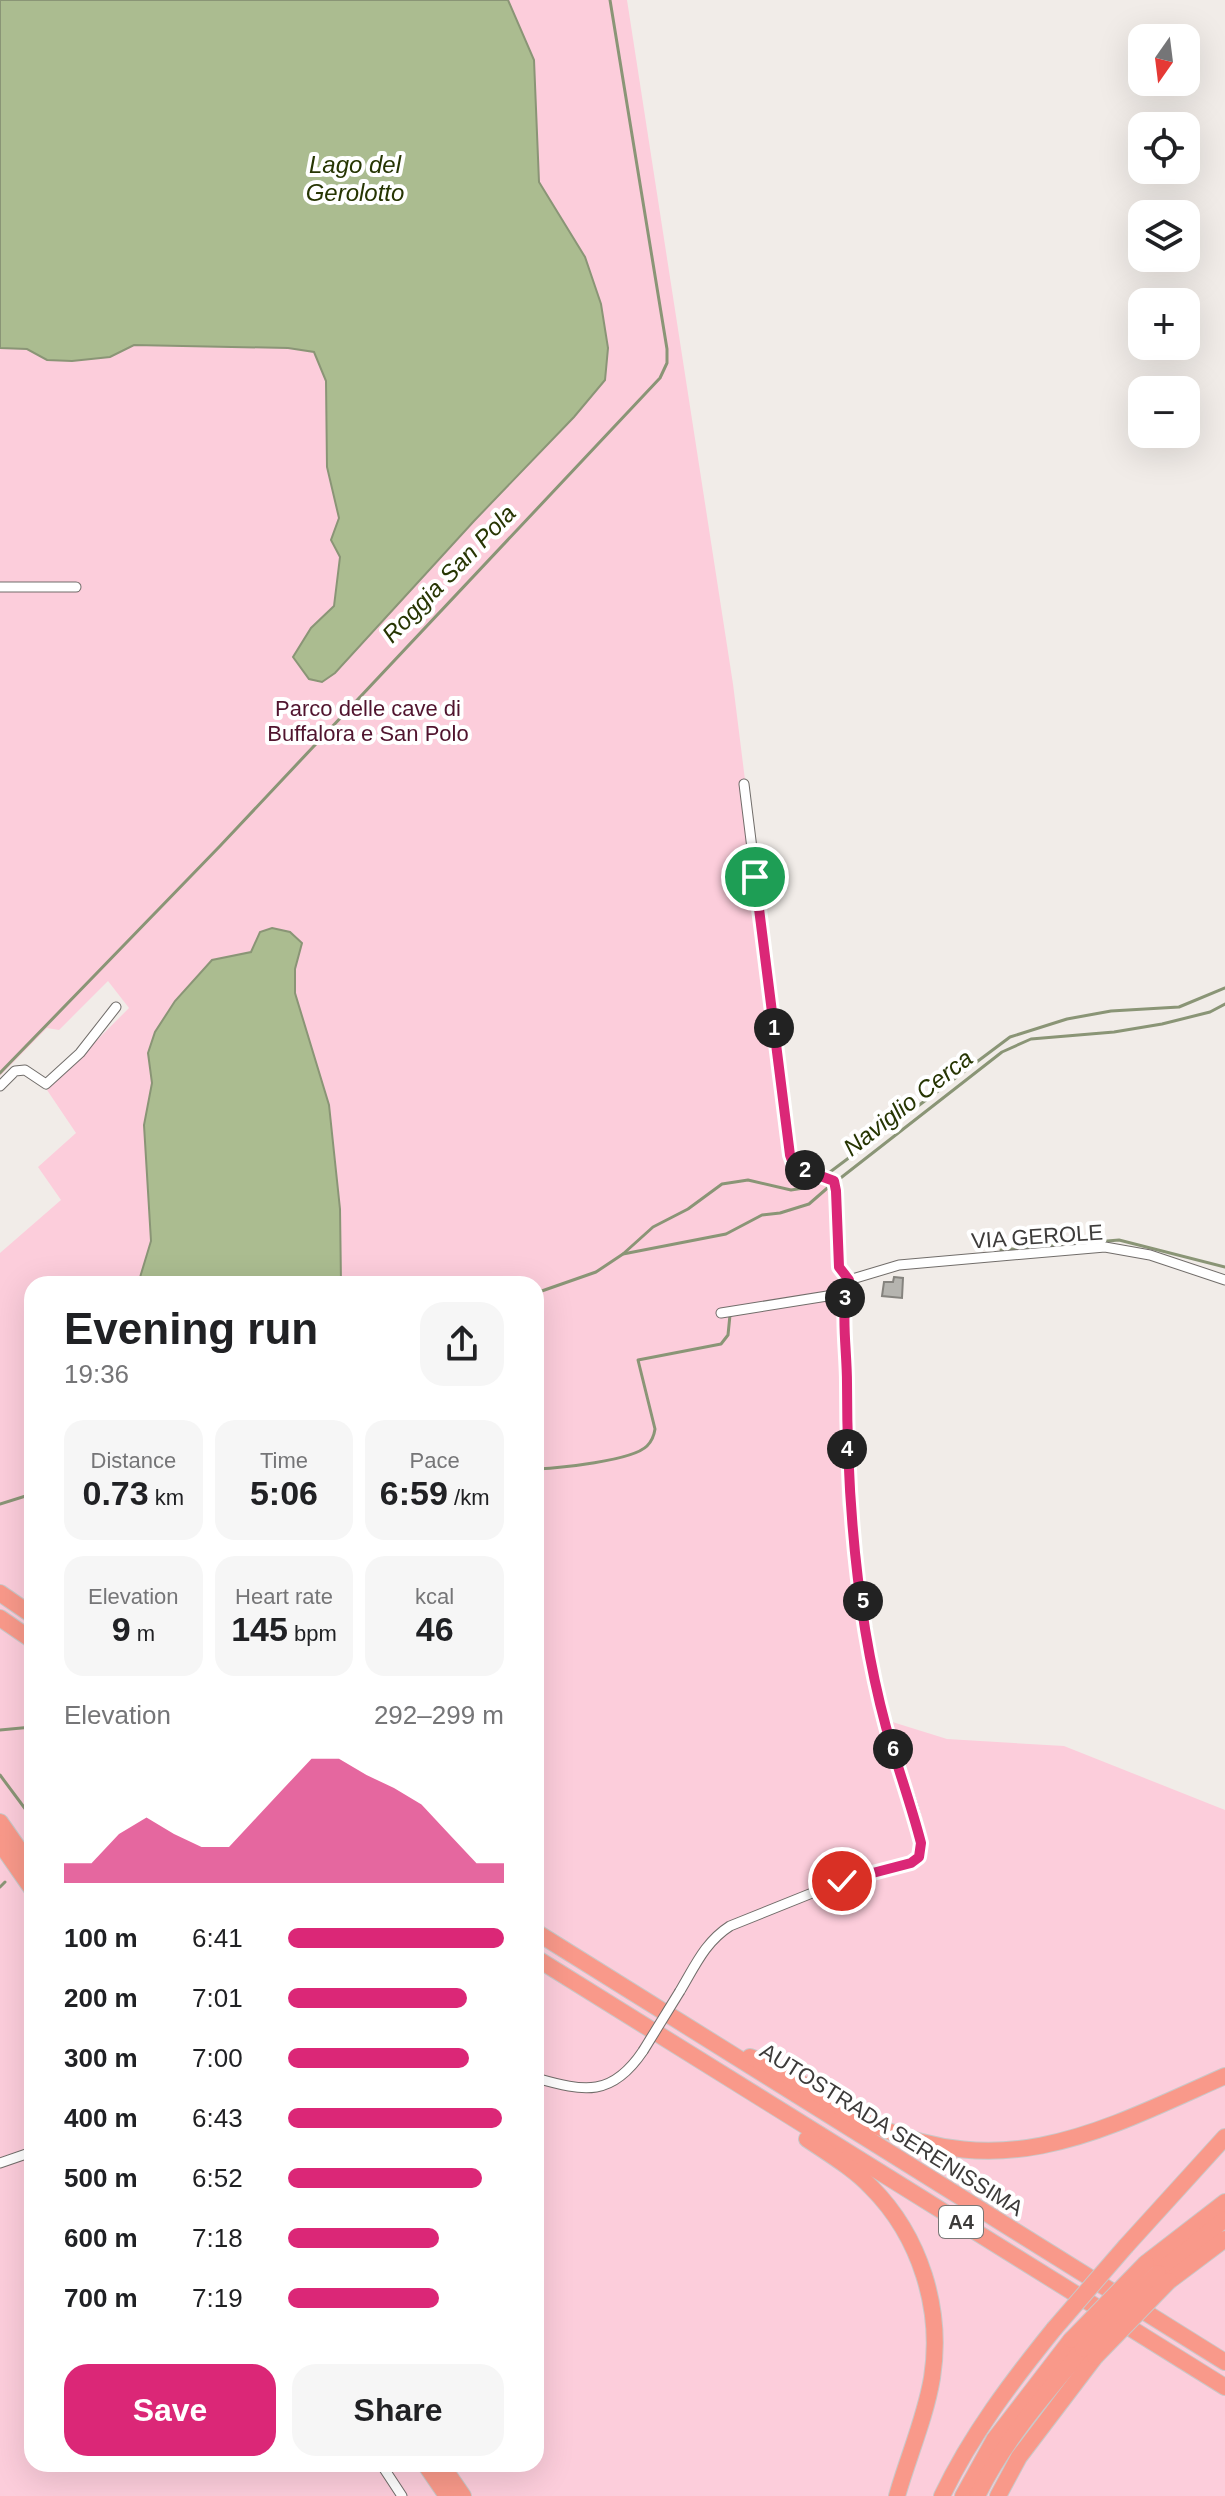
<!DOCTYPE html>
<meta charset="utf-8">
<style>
body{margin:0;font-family:Helvetica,sans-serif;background:#f6f6f6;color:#202124;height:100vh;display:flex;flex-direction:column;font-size:30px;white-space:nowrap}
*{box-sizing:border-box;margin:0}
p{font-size:26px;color:#757577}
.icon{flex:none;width:44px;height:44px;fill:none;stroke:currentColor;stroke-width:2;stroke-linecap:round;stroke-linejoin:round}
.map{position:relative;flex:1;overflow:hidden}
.sheet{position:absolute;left:24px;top:1276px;width:520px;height:1196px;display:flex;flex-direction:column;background:#fff;border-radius:24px;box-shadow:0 8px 32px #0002}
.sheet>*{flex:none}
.needle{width:52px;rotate:194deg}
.fabs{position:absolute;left:1128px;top:24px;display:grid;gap:16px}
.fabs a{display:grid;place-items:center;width:72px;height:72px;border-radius:16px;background:#fff;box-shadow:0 8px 32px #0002;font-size:40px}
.pin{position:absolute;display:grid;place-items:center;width:68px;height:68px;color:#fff;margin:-34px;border:4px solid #fff;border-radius:50%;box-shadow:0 2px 8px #0007}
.km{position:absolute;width:40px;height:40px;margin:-20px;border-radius:50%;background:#222;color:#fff;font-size:22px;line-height:40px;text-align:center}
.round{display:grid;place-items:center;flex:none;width:84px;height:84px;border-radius:24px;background:#f6f6f6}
.overview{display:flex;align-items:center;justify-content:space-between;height:136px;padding:0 40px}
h1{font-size:44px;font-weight:700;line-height:60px}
.metrics{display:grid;grid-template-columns:repeat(3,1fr);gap:12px;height:136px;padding:8px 40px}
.metrics div{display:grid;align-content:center;border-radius:20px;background:#f6f6f6;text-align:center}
.metrics b{font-size:34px;font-weight:700}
.metrics small{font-size:22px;font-weight:400}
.metrics p{font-size:22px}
.chart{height:224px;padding:16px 40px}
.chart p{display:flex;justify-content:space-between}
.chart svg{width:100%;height:144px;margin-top:8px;fill:#db2777;opacity:.7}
.action{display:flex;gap:16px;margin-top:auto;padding:16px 40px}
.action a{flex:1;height:92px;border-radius:24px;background:#db2777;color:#fff;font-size:32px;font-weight:700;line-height:92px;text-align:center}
.action a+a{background:#f6f6f6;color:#202124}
ul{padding:0 40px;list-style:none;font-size:26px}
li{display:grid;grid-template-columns:128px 96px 1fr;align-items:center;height:60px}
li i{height:20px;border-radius:10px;background:#db2777}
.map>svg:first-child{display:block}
</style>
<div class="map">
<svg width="1225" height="2496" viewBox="0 0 1225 2496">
<rect width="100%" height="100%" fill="#f1ece8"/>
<path fill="#fccddb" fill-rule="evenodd" d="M0,0H627L733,684L778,1044L797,1167L831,1178L836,1190L842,1504L886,1720L947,1739L1064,1746L1225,1810V2496H0V1253L61,1200L38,1167L76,1133L47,1090L129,1008L108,981L59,1030L47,1028L0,1076ZM32,1284H536V2464H32Z"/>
<g fill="#abbc90" stroke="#8a9576" stroke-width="2">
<polygon points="0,0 508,0 534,60 539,182 585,257 601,304 608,348 605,380 574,417 474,521 335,673 322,682 309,679 293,657 311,628 334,606 340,557 331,540 339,518 327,467 326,381 314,352 288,348 134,345 110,357 72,361 47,360 27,349 0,348"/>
<polygon points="272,928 290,932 302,943 295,969 295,993 329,1105 340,1209 341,1284 138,1284 151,1241 144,1125 152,1083 148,1053 155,1032 175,1001 212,960 251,952 260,932"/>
</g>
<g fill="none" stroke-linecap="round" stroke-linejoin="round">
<g stroke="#8a9576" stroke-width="3">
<polyline points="0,1073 220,846 660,378 667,363 667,349 610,0"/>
<polyline points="826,1175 1010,1037 1067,1019 1111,1011 1179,1007 1225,988"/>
<polyline points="838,1180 1002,1052 1031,1039 1114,1032 1162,1024 1210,1012 1225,1004"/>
<polyline points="1001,1250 1119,1240 1225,1267"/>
<polyline points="623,1254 653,1227 688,1209 722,1184 748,1180 791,1190 804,1188 820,1180"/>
<polyline points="536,1293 596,1272 623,1254 726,1234 762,1215 780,1213 809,1204 832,1184"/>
<path d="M536,1469C559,1468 632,1461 647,1446C652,1441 654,1436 655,1429L638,1360L721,1344L728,1335L730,1315"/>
<polyline points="0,1504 32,1494"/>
<polyline points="0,1730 32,1727"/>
<polyline points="0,1775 32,1818"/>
<polyline points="0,1887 5,1882"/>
</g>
</g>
<polygon fill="#b5b4af" stroke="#85837e" stroke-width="2" points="894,1277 903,1278 902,1298 882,1296 884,1282 893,1282"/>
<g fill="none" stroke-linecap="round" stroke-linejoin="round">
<g stroke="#716d6a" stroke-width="11">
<g id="street">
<polyline points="0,587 76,587"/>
<polyline points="744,784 790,1155 794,1166 834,1181 839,1267 849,1280"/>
<polyline points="0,1086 15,1071 25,1070 46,1084 80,1053 116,1007"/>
<polyline points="721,1313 846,1293"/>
<path d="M680,1991C695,1966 705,1942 730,1926L842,1881L911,1863L919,1857L921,1851C920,1807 894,1764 885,1722C858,1603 847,1491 847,1370C847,1339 841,1311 849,1280L899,1265L1105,1247L1150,1255L1225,1280"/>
<path d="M536,2078C585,2092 612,2097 643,2051"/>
<polyline points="0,2163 32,2152"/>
<polyline points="381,2464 402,2496"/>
</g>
</g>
<g stroke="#c9c8c8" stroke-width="18">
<g id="highway">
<polyline points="0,1593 32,1615"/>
<polyline points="0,1618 32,1640"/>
<polyline points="0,1822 32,1868"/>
<polyline points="0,1843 32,1889"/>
<polyline points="536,1932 1225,2362"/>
<polyline points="536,1958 1225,2387"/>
<path d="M750,2057C796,2074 833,2108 878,2127C1010,2183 1105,2129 1225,2076"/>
<path d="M807,2139C829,2154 853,2168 871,2187C920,2236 943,2309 932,2378C925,2419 908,2457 897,2496"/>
<polyline points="1126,2246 1225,2137"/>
<polyline points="1146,2263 1225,2202"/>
<polyline points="1158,2273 1225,2219"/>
<polyline points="1169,2281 1225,2239"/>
<polyline points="425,2464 447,2496"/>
<polyline points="441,2464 463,2496"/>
<path d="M942,2496C971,2435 1012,2381 1054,2329"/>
<polyline points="963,2496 994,2440 1071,2340"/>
<path d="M977,2496C1003,2442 1045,2394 1083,2349"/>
<polyline points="998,2496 1019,2457 1095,2357"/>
</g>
</g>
<use href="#street" stroke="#fff" stroke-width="9"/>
<use href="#highway" stroke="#f9998a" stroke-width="16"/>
<g stroke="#716d6a" stroke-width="11" stroke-linecap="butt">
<polyline id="street-bridge" points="643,2051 680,1991"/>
</g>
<g stroke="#c9c8c8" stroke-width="18" stroke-linecap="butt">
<g id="highway-bridge">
<polyline points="1054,2329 1126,2246"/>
<polyline points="1071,2340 1146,2263"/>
<polyline points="1083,2349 1158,2273"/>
<polyline points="1095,2357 1169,2281"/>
</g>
</g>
<use href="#street-bridge" stroke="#fff" stroke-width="9"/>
<use href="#highway-bridge" stroke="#f9998a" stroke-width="16"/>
</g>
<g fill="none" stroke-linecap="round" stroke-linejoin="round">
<g stroke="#fff" stroke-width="16">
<path id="route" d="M755,877L790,1155L794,1166L834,1181L836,1191L839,1267L849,1280C840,1314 847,1348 847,1383C847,1497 856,1616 886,1727C897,1766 911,1804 921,1843L919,1857L911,1863L842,1881"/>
</g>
<use href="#route" stroke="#db2777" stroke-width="10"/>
</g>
<g text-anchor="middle" stroke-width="8" stroke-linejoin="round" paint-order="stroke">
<rect fill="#fff" stroke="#777675" stroke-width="2" x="939" y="2206" width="44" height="32" rx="6"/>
<g font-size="20" font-weight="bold" fill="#3d3b3a">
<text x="961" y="2229">A4</text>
</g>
<g font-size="22" fill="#50142e" stroke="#fff">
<text x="368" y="716">Parco delle cave di<tspan x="368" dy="25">Buffalora e San Polo</tspan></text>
</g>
<g font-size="22" fill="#3d3b3a" stroke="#fff">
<text transform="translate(1037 1236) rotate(-4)" y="8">VIA GEROLE</text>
<text transform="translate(892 2129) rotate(32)" y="8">AUTOSTRADA SERENISSIMA</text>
</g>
<g font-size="24" font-style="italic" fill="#263502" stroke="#fff">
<text x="355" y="173">Lago del<tspan x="355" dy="28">Gerolotto</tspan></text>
<text transform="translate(449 574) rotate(-46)" y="8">Roggia San Pola</text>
<text transform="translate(908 1103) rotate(-38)" y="8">Naviglio Cerca</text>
</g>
</g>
</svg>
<div class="fabs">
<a><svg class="needle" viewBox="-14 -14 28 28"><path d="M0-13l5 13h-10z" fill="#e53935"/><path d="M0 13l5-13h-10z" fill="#757577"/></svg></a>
<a><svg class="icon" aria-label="locate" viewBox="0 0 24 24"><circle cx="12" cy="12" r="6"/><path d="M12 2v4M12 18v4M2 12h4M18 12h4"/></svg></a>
<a><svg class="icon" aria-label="layers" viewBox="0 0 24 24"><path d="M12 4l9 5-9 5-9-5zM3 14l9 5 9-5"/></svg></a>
<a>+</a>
<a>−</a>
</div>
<div class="pin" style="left:755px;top:877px;background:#1e9e55"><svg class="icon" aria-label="arrive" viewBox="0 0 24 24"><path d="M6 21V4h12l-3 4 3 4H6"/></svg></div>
<div class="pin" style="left:842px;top:1881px;background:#d93025"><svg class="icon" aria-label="check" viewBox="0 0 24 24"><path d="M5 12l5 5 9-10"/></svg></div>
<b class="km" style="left:774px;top:1028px">1</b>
<b class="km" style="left:805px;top:1170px">2</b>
<b class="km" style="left:845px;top:1298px">3</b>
<b class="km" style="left:847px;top:1449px">4</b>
<b class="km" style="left:863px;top:1601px">5</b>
<b class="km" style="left:893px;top:1749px">6</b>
<section class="sheet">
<div class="overview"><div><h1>Evening run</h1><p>19:36</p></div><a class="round"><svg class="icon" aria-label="share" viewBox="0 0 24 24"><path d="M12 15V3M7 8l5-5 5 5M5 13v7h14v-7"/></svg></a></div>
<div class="metrics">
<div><p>Distance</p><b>0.73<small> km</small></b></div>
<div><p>Time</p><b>5:06</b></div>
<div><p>Pace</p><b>6:59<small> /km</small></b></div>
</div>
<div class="metrics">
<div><p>Elevation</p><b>9<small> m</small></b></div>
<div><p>Heart rate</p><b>145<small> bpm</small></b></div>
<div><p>kcal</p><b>46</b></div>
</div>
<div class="chart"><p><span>Elevation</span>292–299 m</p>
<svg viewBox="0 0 160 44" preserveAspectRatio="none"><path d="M0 44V38L10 38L20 29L30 24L40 29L50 33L60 33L70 24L80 15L90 6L100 6L110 11L120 15L130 20L140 29L150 38L160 38V44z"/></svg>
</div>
<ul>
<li><b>100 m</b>6:41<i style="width:100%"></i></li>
<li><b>200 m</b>7:01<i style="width:83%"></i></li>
<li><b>300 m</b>7:00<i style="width:84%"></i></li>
<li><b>400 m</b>6:43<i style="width:99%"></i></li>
<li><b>500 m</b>6:52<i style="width:90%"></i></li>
<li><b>600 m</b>7:18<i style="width:70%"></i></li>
<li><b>700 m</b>7:19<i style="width:70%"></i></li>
</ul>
<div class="action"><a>Save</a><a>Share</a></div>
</section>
</div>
